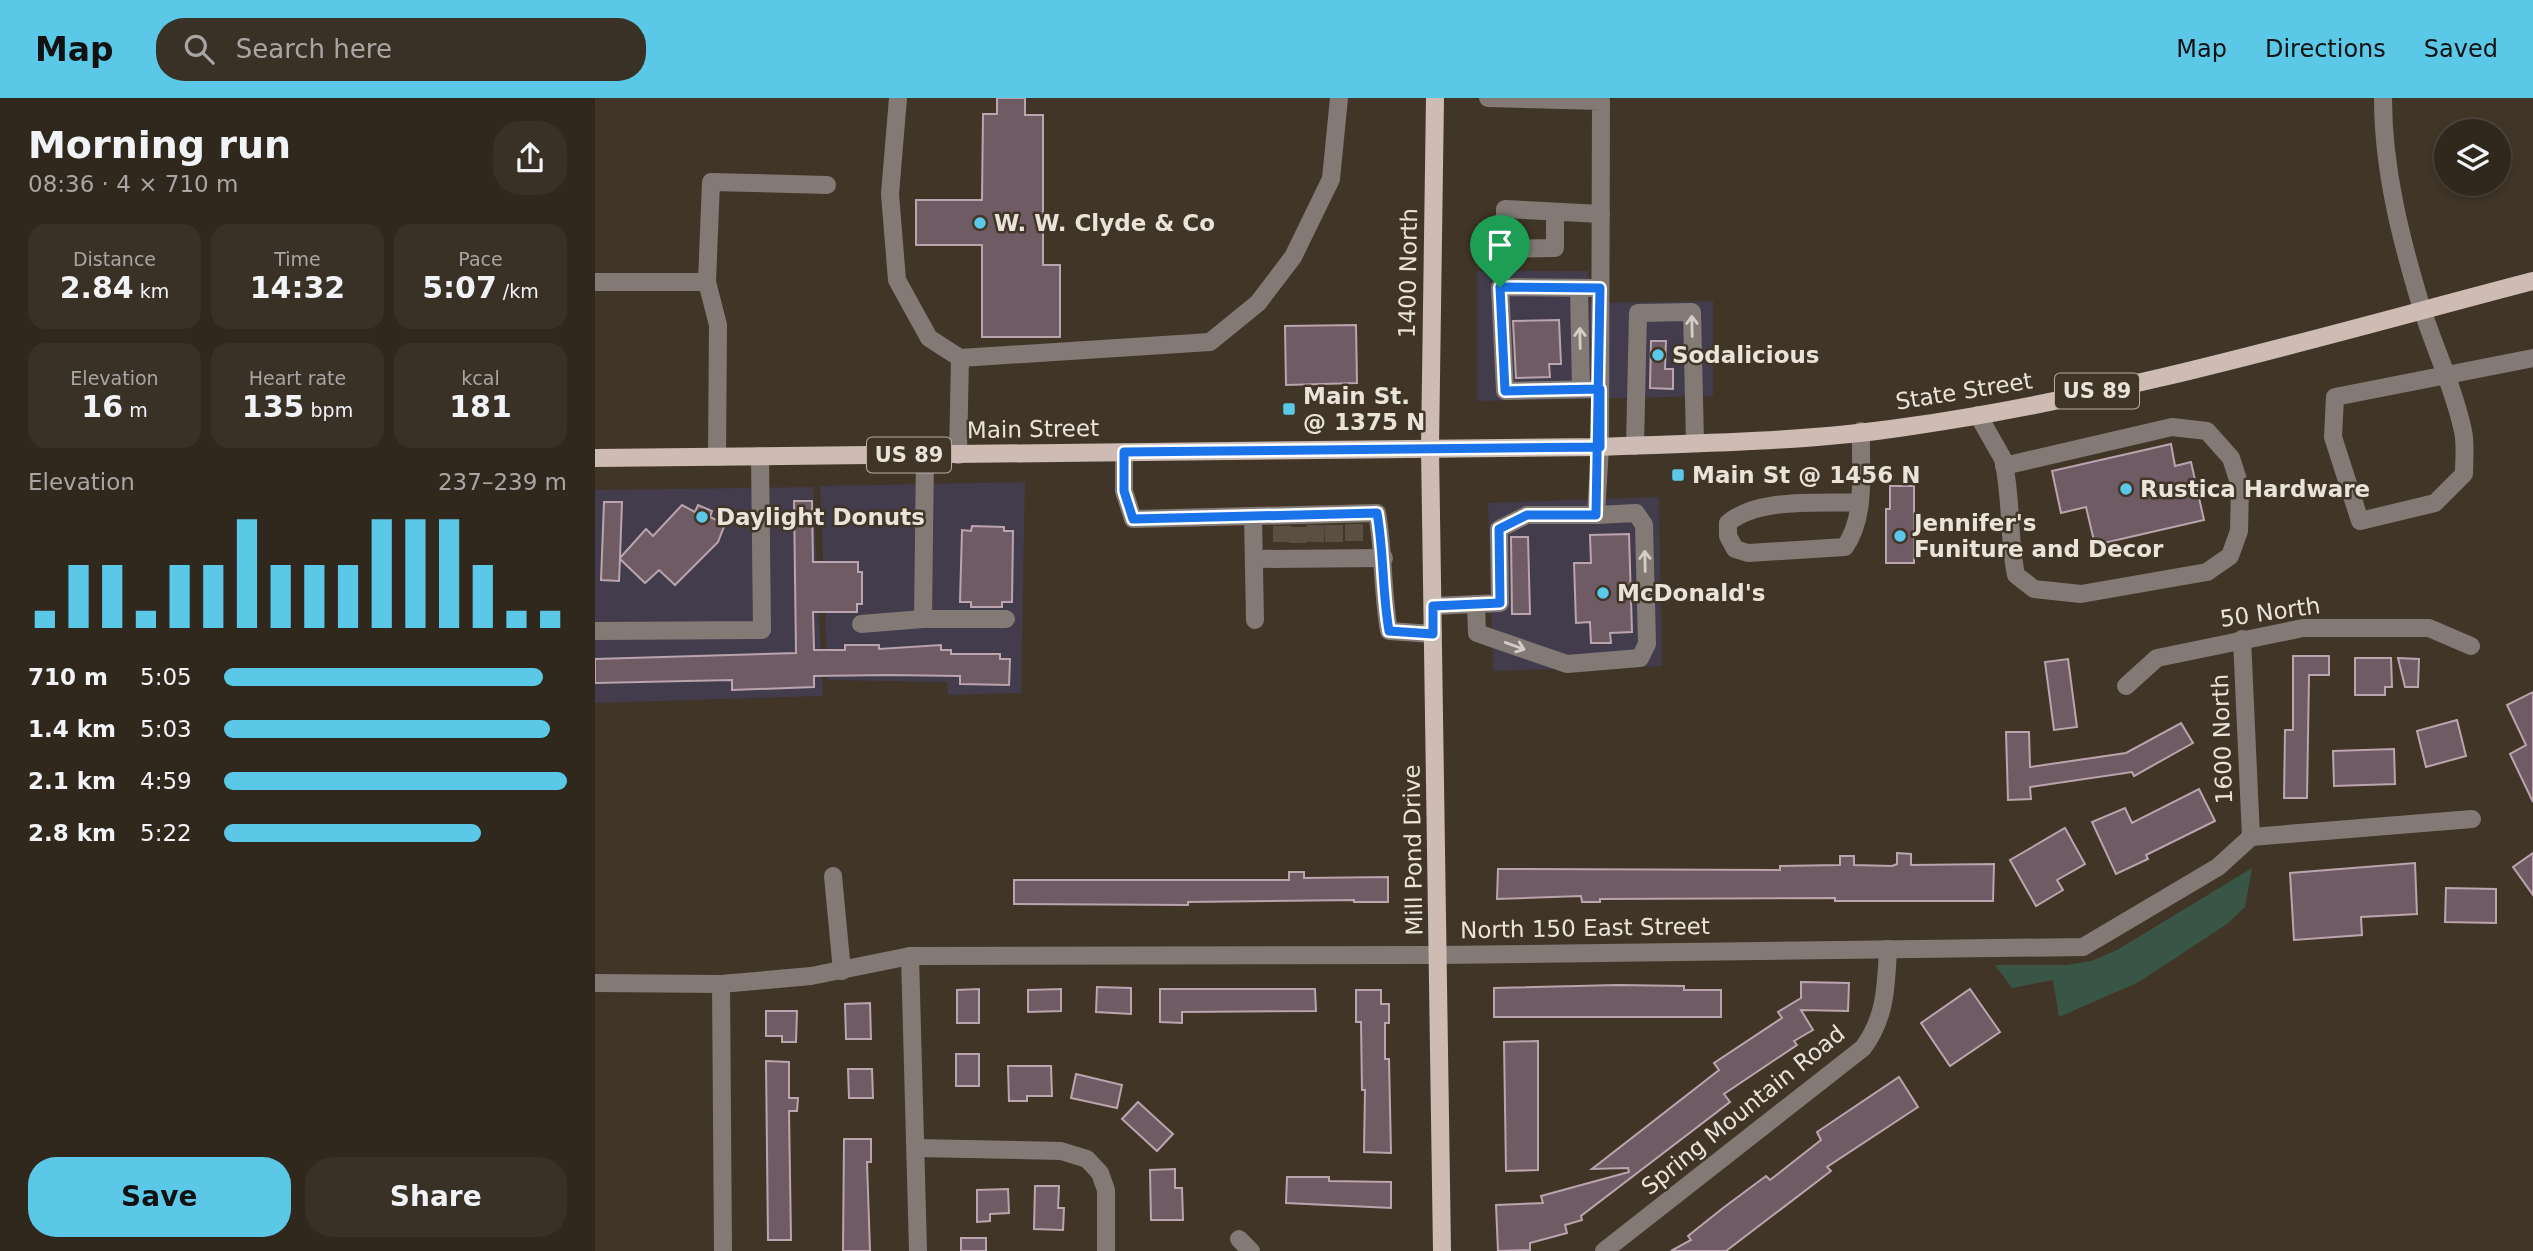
<!DOCTYPE html>
<meta charset="utf-8">
<style>
body{margin:0;font-family:"DejaVu Sans",sans-serif;background:#393026;color:#f1f3f6;height:100vh;display:flex;flex-direction:column;font-size:26px;white-space:nowrap}
*{box-sizing:border-box;margin:0}
p{font-size:23px;color:#a8a6a4}
.icon{flex:none;width:38px;height:38px;fill:none;stroke:currentColor;stroke-width:2;stroke-linecap:round;stroke-linejoin:round}
.map{position:relative;flex:1;overflow:hidden}
.side{display:flex;flex-direction:column;background:#31281d;width:595px}
.side>*{flex:none}
.buttons{position:absolute;left:1839px;top:21px;display:grid;gap:14px}
.buttons a{display:grid;place-items:center;width:77px;height:77px;border-radius:50%;background:#31281d;box-shadow:0 4px 10px #0003,0 0 0 2px #4c443b;font-size:35px}
.pin{position:absolute;display:grid;place-items:center;width:60px;height:60px;color:#fff;margin:-72px -30px;border-radius:50% 50% 50% 0;rotate:-45deg;box-shadow:0 0 7px #0007}
.pin .icon{rotate:45deg}
.round{display:grid;place-items:center;flex:none;width:74px;height:74px;border-radius:28px;background:#393026}
.summary{display:flex;align-items:center;justify-content:space-between;height:119px;padding:0 28px}
h1{font-size:38px;font-weight:600;line-height:52px}
.figures{display:grid;grid-template-columns:repeat(3,1fr);gap:10px;height:119px;padding:7px 28px}
.figures div{display:grid;align-content:center;border-radius:18px;background:#393026;text-align:center}
.figures b{font-size:30px;font-weight:600}
.figures small{font-size:19px;font-weight:400}
.figures p{font-size:19px}
.chart{height:196px;padding:14px 28px}
.chart p{display:flex;justify-content:space-between}
.chart svg{width:100%;height:126px;margin-top:7px;stroke:#5bc8e7;stroke-width:6}
.action{display:flex;gap:14px;margin-top:auto;padding:14px 28px}
.action a{flex:1;height:80px;border-radius:28px;background:#5bc8e7;color:#111;font-size:28px;font-weight:600;line-height:80px;text-align:center}
.action a+a{background:#393026;color:#f1f3f6}
ul{padding:0 28px;list-style:none;font-size:23px}
li{display:grid;grid-template-columns:112px 84px 1fr;align-items:center;height:52px}
li i{height:18px;border-radius:9px;background:#5bc8e7}
header{display:flex;align-items:center;gap:42px;box-sizing:border-box;height:98px;padding:0 35px;background:#5bc8e7;color:#111}
header strong{font-size:33px}
nav{display:flex;gap:38px;margin-inline-start:auto;font-size:24px}
.search{width:490px;height:63px;background:#393026;display:flex;align-items:center;gap:18px;box-sizing:border-box;padding:0 24px;border-radius:28px;color:#a8a6a4;font-size:26px}
main{display:flex;flex:1;min-height:0}
.map>svg:first-child{display:block}
</style>
<header>
<strong>Map</strong>
<div class="search"><svg class="icon" aria-label="search" viewBox="0 0 24 24"><circle cx="10" cy="10" r="6"/><path d="M15 15l6 6"/></svg>Search here</div>
<nav><a>Map</a><a>Directions</a><a>Saved</a></nav>
</header>
<main>
<section class="side">
<div class="summary"><div><h1>Morning run</h1><p>08:36 · 4 × 710 m</p></div><a class="round"><svg class="icon" aria-label="share" viewBox="0 0 24 24"><path d="M12 15V3M7 8l5-5 5 5M5 13v7h14v-7"/></svg></a></div>
<div class="figures">
<div><p>Distance</p><b>2.84<small> km</small></b></div>
<div><p>Time</p><b>14:32</b></div>
<div><p>Pace</p><b>5:07<small> /km</small></b></div>
</div>
<div class="figures">
<div><p>Elevation</p><b>16<small> m</small></b></div>
<div><p>Heart rate</p><b>135<small> bpm</small></b></div>
<div><p>kcal</p><b>181</b></div>
</div>
<div class="chart"><p><span>Elevation</span>237–239 m</p>
<svg viewBox="0 0 160 44" preserveAspectRatio="none"><path d="M5 44V38M15 44V22M25 44V22M35 44V38M45 44V22M55 44V22M65 44V6M75 44V22M85 44V22M95 44V22M105 44V6M115 44V6M125 44V6M135 44V22M145 44V38M155 44V38"/></svg>
</div>
<ul>
<li><b>710 m</b>5:05<i style="width:93%"></i></li>
<li><b>1.4 km</b>5:03<i style="width:95%"></i></li>
<li><b>2.1 km</b>4:59<i style="width:100%"></i></li>
<li><b>2.8 km</b>5:22<i style="width:75%"></i></li>
</ul>
<div class="action"><a>Save</a><a>Share</a></div>
</section>
<div class="map">
<svg width="1938" height="1153" viewBox="0 0 1938 1153">
<rect width="100%" height="100%" fill="#413527"/>
<g fill="#423c4d">
<polygon points="882,173 993,173 995,205 1118,203 1118,298 882,303"/>
<polygon points="430,384 426,595 353,597 352,584 233,582 225,388"/>
<polygon points="218,389 228,598 0,605 0,392"/>
<polygon points="1064,399 1067,568 898,573 893,405"/>
</g>
<polygon fill="#395545" points="1657,770 1650,809 1632,826 1544,884 1464,919 1458,882 1417,890 1400,867 1472,867 1496,863 1522,852"/>
<g fill="#6f5b64" stroke="#baa4ad" stroke-width="2">
<polygon points="402,0 430,0 430,17 448,17 448,167 465,167 465,239 387,239 387,147 321,147 321,102 387,102 388,16 402,16"/>
<polygon points="964,222 966,266 954,266 955,279 921,280 918,223"/>
<polygon points="761,227 762,285 691,287 690,228"/>
<polygon points="1056,243 1071,243 1070,271 1078,271 1078,291 1055,290"/>
<polygon points="1576,346 1580,368 1596,364 1609,422 1500,447 1491,409 1466,415 1457,373"/>
<polygon points="1295,388 1319,388 1319,465 1291,465 1291,411 1295,411"/>
<polygon points="199,403 217,403 218,464 263,464 263,474 267,474 267,506 262,506 262,514 218,514 219,552 250,552 250,547 284,547 284,551 346,547 346,552 356,552 356,556 405,556 405,561 415,561 414,587 365,586 365,578 293,577 219,578 219,589 137,592 137,582 0,585 0,561 201,555"/>
<polygon points="9,404 27,404 25,460 51,431 58,438 87,407 100,414 103,407 117,413 115,419 130,426 123,444 80,487 64,472 50,485 25,461 24,483 6,482"/>
<polygon points="377,428 409,429 409,433 418,433 417,504 407,504 407,509 376,509 376,504 365,504 367,432 376,433"/>
<polygon points="1034,436 1037,534 1015,535 1016,545 996,545 995,524 981,525 979,465 996,465 995,437"/>
<polygon points="916,439 933,439 935,516 917,516"/>
<polygon points="1698,558 1734,558 1734,577 1714,577 1712,700 1689,700 1690,632 1698,632"/>
<polygon points="1760,560 1796,560 1797,589 1790,589 1790,597 1760,597"/>
<polygon points="1803,560 1824,561 1823,589 1810,589"/>
<polygon points="1473,561 1482,629 1459,632 1450,564"/>
<polygon points="1938,594 1938,704 1915,656 1931,647 1912,607"/>
<polygon points="1862,622 1871,658 1831,669 1822,633"/>
<polygon points="1586,625 1598,645 1539,678 1537,674 1435,689 1436,701 1413,702 1411,634 1434,634 1435,669 1531,655"/>
<polygon points="1799,651 1800,686 1739,688 1738,653"/>
<polygon points="1604,691 1620,723 1551,757 1553,761 1521,776 1497,724 1530,710 1537,725"/>
<polygon points="1470,730 1490,766 1462,782 1468,792 1441,808 1415,762"/>
<polygon points="1302,755 1316,756 1316,767 1399,766 1398,803 1240,803 1240,800 1005,801 1005,804 987,804 986,798 902,801 903,771 1185,772 1185,768 1245,767 1245,758 1259,758 1259,767 1297,768 1302,766"/>
<polygon points="1938,755 1938,797 1918,769"/>
<polygon points="1820,765 1822,816 1766,819 1767,837 1699,842 1695,775"/>
<polygon points="694,774 709,774 709,780 793,779 793,804 759,804 759,802 593,804 593,807 419,806 419,782 694,782"/>
<polygon points="1851,790 1901,791 1901,825 1850,824"/>
<polygon points="1206,884 1254,885 1253,913 1206,912 1218,932 1199,943 1202,947 1129,996 1135,1004 986,1118 987,1122 970,1127 972,1135 935,1145 935,1152 903,1153 901,1107 948,1105 946,1098 1034,1074 1033,1070 997,1071 1124,972 1119,965 1187,920 1183,914 1206,900"/>
<polygon points="1023,887 1089,888 1089,892 1126,892 1126,919 899,919 899,890"/>
<polygon points="502,889 536,890 536,916 501,914"/>
<polygon points="384,891 384,925 362,925 362,892"/>
<polygon points="466,891 466,913 433,914 433,892"/>
<polygon points="565,891 720,891 721,913 587,914 587,925 565,924"/>
<polygon points="1375,891 1405,934 1355,968 1326,925"/>
<polygon points="761,892 786,892 786,906 794,906 794,925 790,925 790,961 794,961 796,1055 769,1054 770,992 767,992 766,924 761,924"/>
<polygon points="275,905 276,941 251,941 250,906"/>
<polygon points="171,913 202,913 201,944 187,944 187,938 171,938"/>
<polygon points="943,943 943,1072 911,1073 909,944"/>
<rect x="361" y="956" width="23" height="32"/>
<polygon points="171,963 194,964 194,1000 203,1000 202,1013 194,1013 196,1142 173,1142"/>
<polygon points="413,968 456,968 457,998 432,998 432,1003 414,1003"/>
<polygon points="253,971 277,971 278,1000 254,1000"/>
<polygon points="481,976 527,987 522,1010 476,1000"/>
<polygon points="1304,979 1323,1009 1232,1069 1236,1073 1131,1153 1076,1153 1096,1142 1093,1138 1128,1110 1171,1078 1175,1082 1226,1042 1222,1034"/>
<polygon points="543,1004 578,1036 562,1053 527,1021"/>
<polygon points="249,1041 276,1041 276,1064 272,1064 275,1153 248,1153"/>
<polygon points="580,1071 580,1090 587,1090 588,1122 556,1122 555,1072"/>
<polygon points="692,1079 734,1079 734,1083 796,1084 796,1110 691,1105"/>
<polygon points="440,1088 464,1088 463,1110 469,1110 468,1132 439,1131"/>
<polygon points="413,1091 414,1115 395,1116 395,1123 382,1124 382,1092"/>
<rect x="366" y="1140" width="25" height="13"/>
</g>
<g fill="none" stroke-linecap="round" stroke-linejoin="round">
<g stroke="#5a4f42" stroke-width="18" stroke-dasharray="18 9" stroke-linecap="butt">
<polyline points="759,426 759,443"/>
<polyline points="739,427 739,444"/>
<polyline points="687,428 687,444"/>
<polyline points="720,444 721,427"/>
<polyline points="703,445 703,429"/>
</g>
<g stroke="#837a76" stroke-width="18">
<polyline points="303,0 295,96 302,182 334,240 365,260"/>
<path d="M1788,0C1788,72 1806,142 1827,211C1840,251 1859,291 1868,333C1871,346 1869,362 1869,376L1840,405L1765,423L1738,339L1740,299L1938,260"/>
<polyline points="960,116 960,150 910,151 910,111 1006,116"/>
<polyline points="0,184 112,184 116,84 232,87"/>
<polyline points="112,184 123,227 122,359"/>
<polyline points="984,190 986,291"/>
<polyline points="1005,291 910,293 905,189 1005,190"/>
<path d="M1383,317L1408,361C1417,400 1413,438 1421,477L1439,491L1486,496L1612,474L1635,458L1644,433L1645,388L1636,360L1612,333L1577,329L1409,368"/>
<polyline points="1040,348 1043,215 1097,214 1100,345"/>
<path d="M529,354V393L538,421L782,415C789,454 787,493 794,533L838,536"/>
<polyline points="330,357 328,521 411,521"/>
<polyline points="363,357 365,260 615,244 663,205 698,159 736,81 744,0"/>
<path d="M1264,404C1225,406 1163,399 1133,425V438L1140,451L1153,455L1250,449C1272,417 1265,371 1266,333"/>
<polyline points="658,418 660,522"/>
<polyline points="659,461 789,460"/>
<polyline points="881,506 882,535 972,566 1045,560 1052,546 1049,427 1041,415 1001,417"/>
<polyline points="838,508 905,505 904,431 932,417 1001,417 1005,349 1006,3 893,0"/>
<polyline points="266,526 328,521"/>
<polyline points="0,533 167,532 165,358"/>
<polyline points="1647,541 1656,739"/>
<polyline points="1531,588 1562,560 1708,530 1834,530 1876,548"/>
<polyline points="1656,739 1877,721"/>
<polyline points="238,778 247,873"/>
<polyline points="315,858 323,1153"/>
<polyline points="0,885 126,886 216,878 315,858 844,857 1488,849 1623,769 1656,739"/>
<polyline points="126,886 128,1153"/>
<polyline points="321,1050 466,1053 492,1061 505,1075 511,1092 511,1153"/>
<polyline points="644,1141 656,1153"/>
<path d="M1009,1153L1268,950C1291,919 1291,888 1293,851"/>
</g>
<g stroke="#cebbb3" stroke-width="18">
<polyline points="840,0 835,350 847,1153"/>
<path d="M0,360L1005,349C1106,345 1210,344 1310,329C1523,299 1731,237 1938,183"/>
</g>
</g>
<defs><path id="oneway-shaft" d="M-6 0H5M1.5-3L5.5 0L1.5 3" fill="none" stroke-width="1.6" stroke-linecap="round" stroke-linejoin="round" transform="scale(1.75)"/></defs>
<g stroke="#d5cec6">
<use href="#oneway-shaft" transform="translate(1097 228) rotate(-91)"/>
<use href="#oneway-shaft" transform="translate(985 240) rotate(-91)"/>
<use href="#oneway-shaft" transform="translate(1050 463) rotate(-91)"/>
<use href="#oneway-shaft" transform="translate(920 548) rotate(20)"/>
</g>
<g fill="none" stroke-linecap="round" stroke-linejoin="round">
<g stroke="#fff" stroke-width="14">
<path id="route" d="M905,189L910,293L1005,291V349L529,354V393L538,421L782,415C789,454 787,493 794,533L838,536V508L905,505L904,431L932,417H1001L1005,190L905,189"/>
</g>
<use href="#route" stroke="#1a73e8" stroke-width="9"/>
</g>
<g fill="#5bc8e7" stroke="#413527" stroke-width="2.5">
<circle cx="385" cy="125" r="7"/>
<circle cx="1063" cy="257" r="7"/>
<rect x="687" y="304" width="14" height="14" rx="3.5"/>
<rect x="1076" y="370" width="14" height="14" rx="3.5"/>
<circle cx="1531" cy="391" r="7"/>
<circle cx="107" cy="419" r="7"/>
<circle cx="1305" cy="438" r="7"/>
<circle cx="1008" cy="495" r="7"/>
</g>
<g text-anchor="middle" stroke-width="5" stroke-linejoin="round" paint-order="stroke">
<g fill="#413527" stroke="#b7afa4" stroke-width="2">
<rect x="1460" y="275.5" width="84" height="35" rx="5"/>
<rect x="272" y="339.5" width="84" height="35" rx="5"/>
</g>
<g font-size="21" font-weight="bold" fill="#eae3da">
<text x="1502" y="300">US 89</text>
<text x="314" y="364">US 89</text>
</g>
<g font-size="23" font-weight="bold" fill="#eae3da" stroke="#413527" text-anchor="start">
<text x="399" y="133">W. W. Clyde &amp; Co</text>
<text x="1077" y="265">Sodalicious</text>
<text x="708" y="306">Main St.<tspan x="708" dy="26">@ 1375 N</tspan></text>
<text x="1097" y="385">Main St @ 1456 N</text>
<text x="1545" y="399">Rustica Hardware</text>
<text x="121" y="427">Daylight Donuts</text>
<text x="1319" y="433">Jennifer's<tspan x="1319" dy="26">Funiture and Decor</tspan></text>
<text x="1022" y="503">McDonald's</text>
</g>
<g font-size="23" fill="#eae3da" stroke="#413527">
<text transform="translate(813 175) rotate(-89)" y="8">1400 North</text>
<text transform="translate(1369 293) rotate(-9)" y="8">State Street</text>
<text transform="translate(438 331) rotate(-1)" y="8">Main Street</text>
<text transform="translate(1675 514) rotate(-8)" y="8">50 North</text>
<text transform="translate(1627 641) rotate(-92)" y="8">1600 North</text>
<text transform="translate(818 752) rotate(-91)" y="8">Mill Pond Drive</text>
<text transform="translate(990 830) rotate(-1)" y="8">North 150 East Street</text>
<text transform="translate(1148 1012) rotate(-39)" y="8">Spring Mountain Road</text>
</g>
</g>
</svg>
<div class="buttons">
<a><svg class="icon" aria-label="layers" viewBox="0 0 24 24"><path d="M12 4l9 5-9 5-9-5zM3 14l9 5 9-5"/></svg></a>
</div>
<div class="pin" style="left:905px;top:189px;background:#1e9e55"><svg class="icon" aria-label="arrive" viewBox="0 0 24 24"><path d="M6 21V4h12l-3 4 3 4H6"/></svg></div>
</div>
</main>
